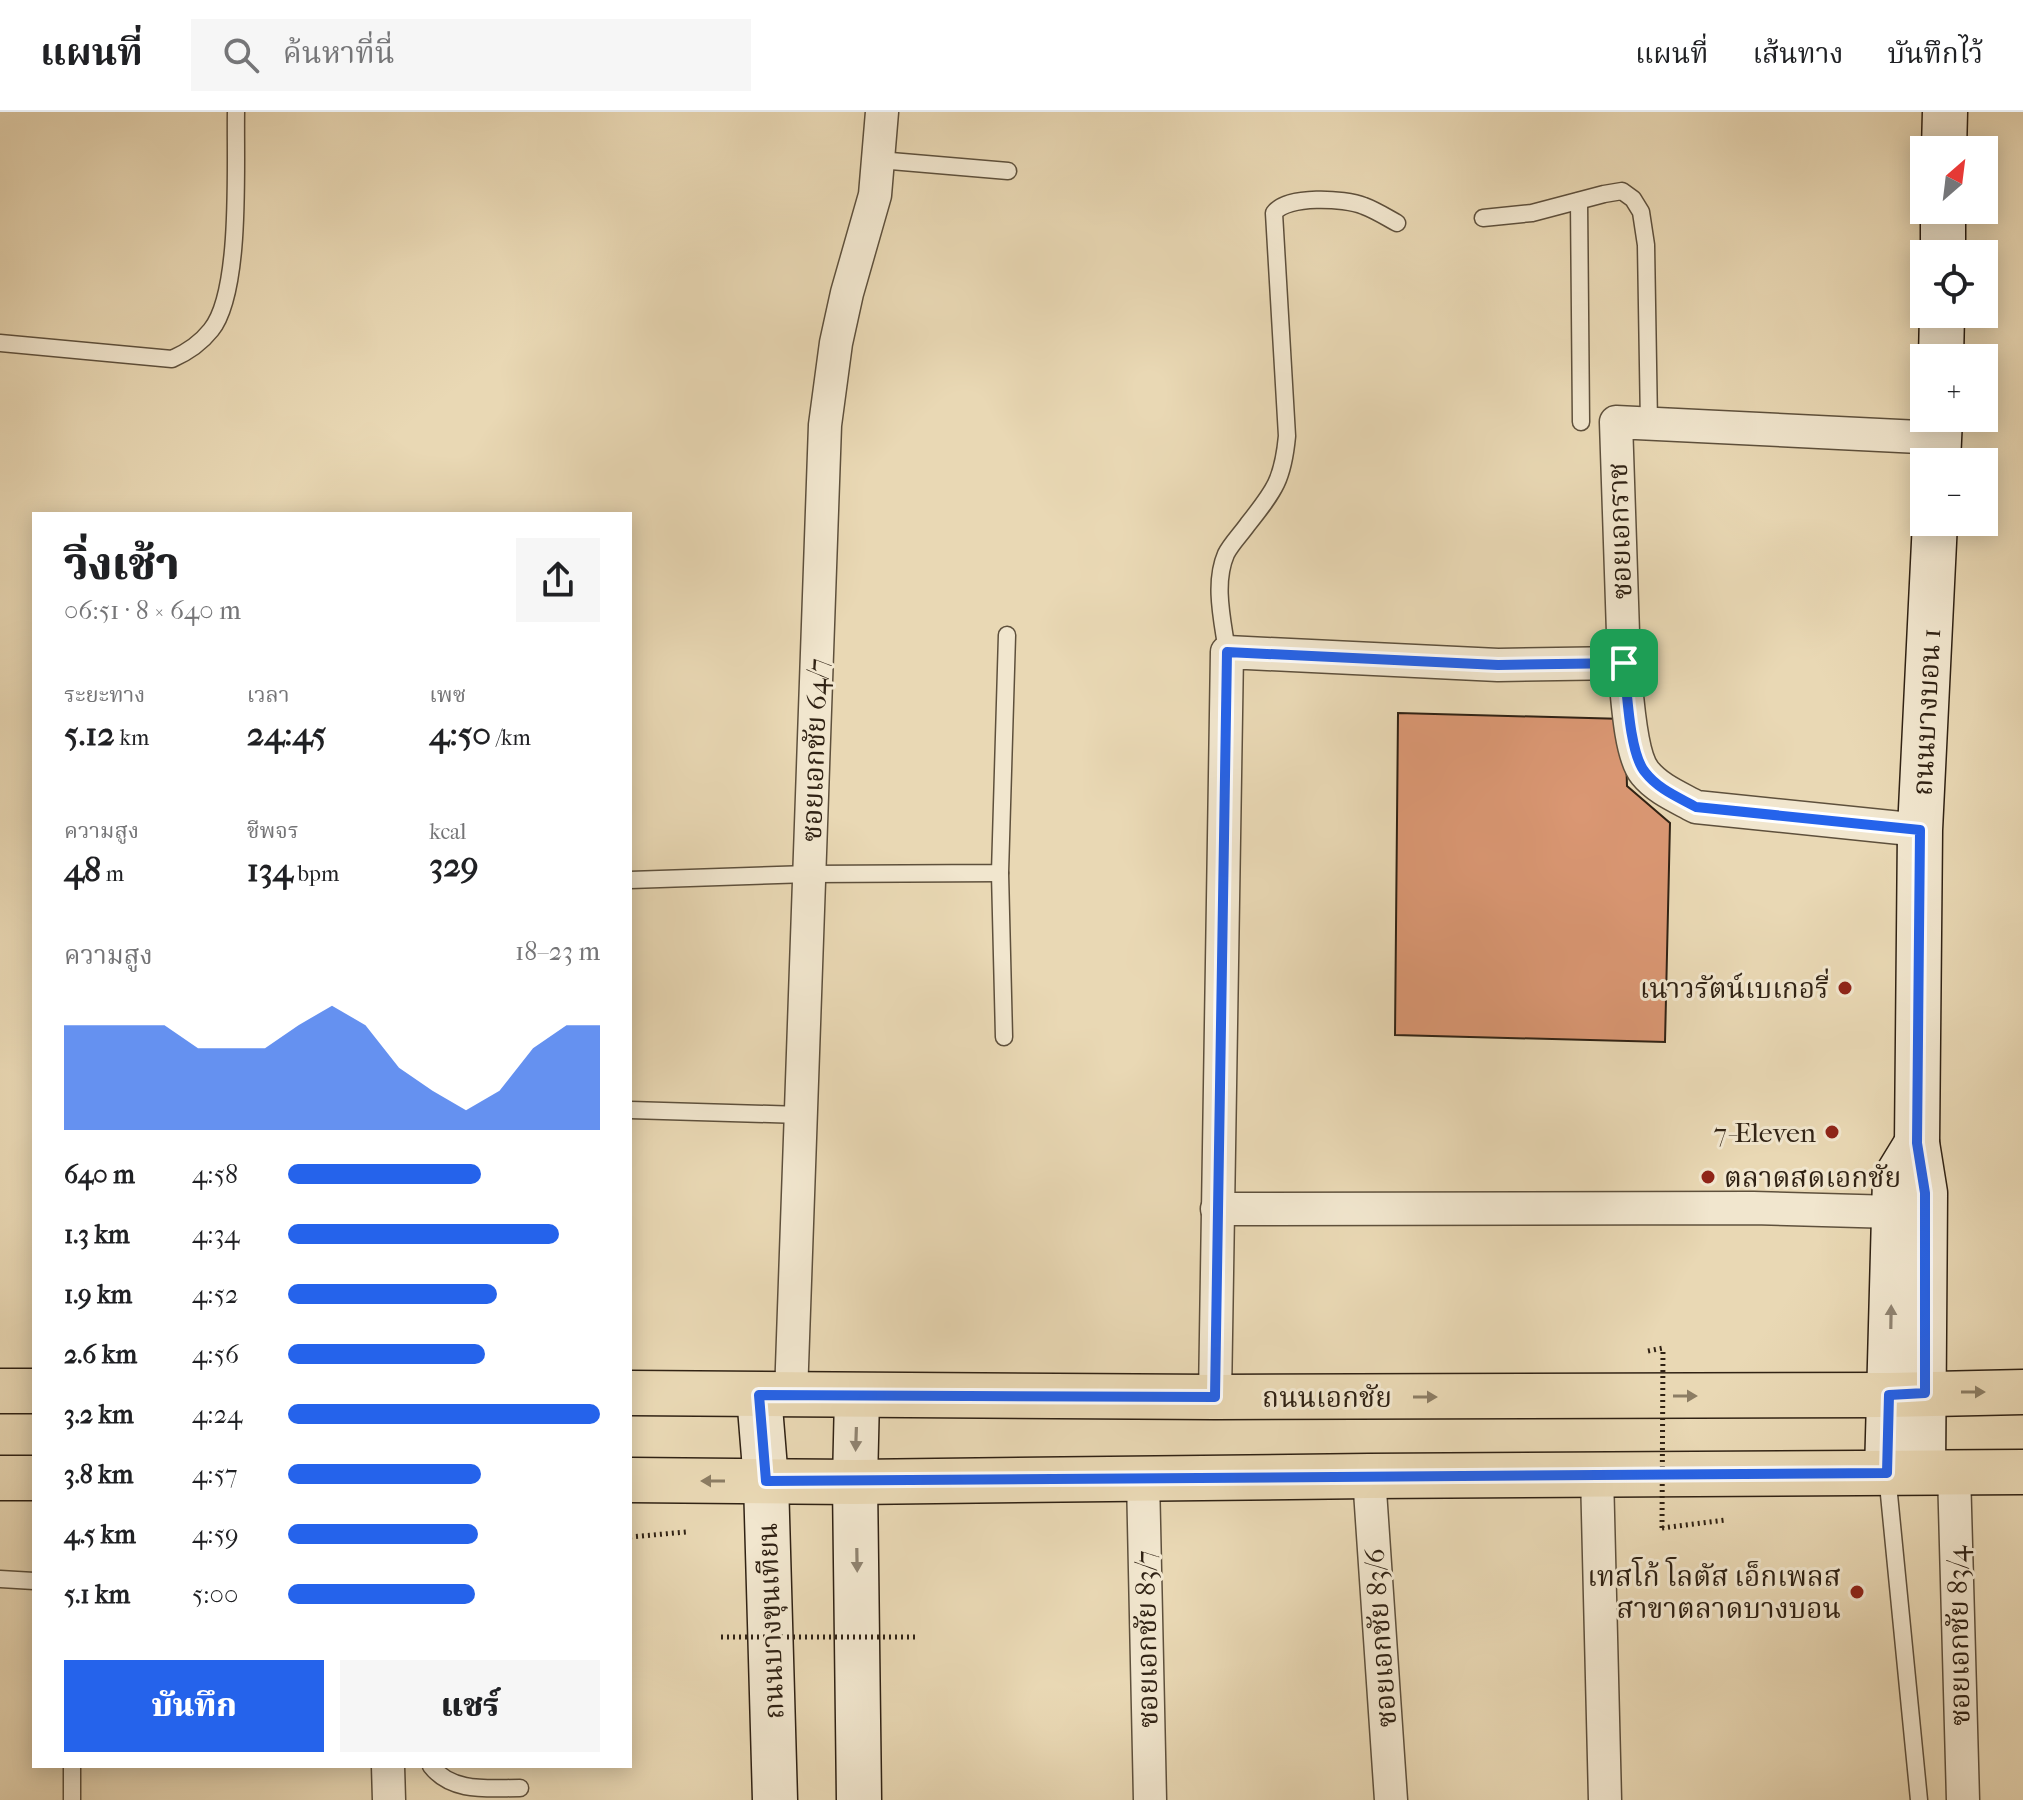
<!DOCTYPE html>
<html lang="th">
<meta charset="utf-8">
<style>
body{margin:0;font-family:"IM FELL French Canon","Noto Serif Thai",serif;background:#f6f6f6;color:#202124;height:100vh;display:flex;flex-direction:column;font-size:30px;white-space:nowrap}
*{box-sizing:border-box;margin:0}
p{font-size:26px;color:#757577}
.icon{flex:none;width:44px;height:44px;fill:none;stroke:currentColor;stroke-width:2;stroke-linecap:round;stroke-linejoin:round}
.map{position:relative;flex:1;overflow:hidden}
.sheet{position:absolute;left:32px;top:400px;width:600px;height:1256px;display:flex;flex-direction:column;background:#fff;border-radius:0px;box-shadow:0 4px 20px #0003}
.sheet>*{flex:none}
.needle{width:52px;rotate:28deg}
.tools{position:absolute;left:1910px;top:24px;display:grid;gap:16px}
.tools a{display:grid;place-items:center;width:88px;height:88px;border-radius:0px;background:#fff;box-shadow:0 4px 20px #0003;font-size:40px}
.pin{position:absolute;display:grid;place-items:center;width:68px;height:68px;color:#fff;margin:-34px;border-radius:16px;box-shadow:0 4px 12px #0006}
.round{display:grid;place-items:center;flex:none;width:84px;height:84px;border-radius:0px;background:#f6f6f6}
.summary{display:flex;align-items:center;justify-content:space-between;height:136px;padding:0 32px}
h1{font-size:44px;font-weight:800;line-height:60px}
.stats{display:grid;grid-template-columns:repeat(3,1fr);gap:12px;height:136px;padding:8px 32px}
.stats div{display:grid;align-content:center}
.stats b{font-size:34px;font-weight:800}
.stats small{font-size:22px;font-weight:400}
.stats p{font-size:22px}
.chart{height:224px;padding:16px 32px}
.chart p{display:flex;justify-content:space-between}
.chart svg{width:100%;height:144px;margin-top:8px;fill:#2563eb;opacity:.7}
.action{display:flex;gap:16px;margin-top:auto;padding:16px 32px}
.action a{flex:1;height:92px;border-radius:0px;background:#2563eb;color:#fff;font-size:32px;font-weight:800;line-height:92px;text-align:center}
.action a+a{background:#f6f6f6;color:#202124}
ul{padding:0 32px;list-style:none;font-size:26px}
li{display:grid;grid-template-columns:128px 96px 1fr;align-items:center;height:60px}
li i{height:20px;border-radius:10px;background:#2563eb}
header{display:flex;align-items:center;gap:48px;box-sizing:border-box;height:112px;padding:0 40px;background:#fff;border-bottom:2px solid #e0e0e0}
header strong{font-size:38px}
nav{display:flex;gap:44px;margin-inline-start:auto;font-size:28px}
.search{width:560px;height:72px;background:#f6f6f6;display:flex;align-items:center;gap:20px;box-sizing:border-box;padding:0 28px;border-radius:0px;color:#757577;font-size:30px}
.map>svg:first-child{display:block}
</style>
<header>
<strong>แผนที่</strong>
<div class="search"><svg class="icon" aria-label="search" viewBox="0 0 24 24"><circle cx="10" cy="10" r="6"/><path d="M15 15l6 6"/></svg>ค้นหาที่นี่</div>
<nav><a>แผนที่</a><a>เส้นทาง</a><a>บันทึกไว้</a></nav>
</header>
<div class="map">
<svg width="2023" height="1688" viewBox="0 0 2023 1688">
<rect width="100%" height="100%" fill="#e9d8b4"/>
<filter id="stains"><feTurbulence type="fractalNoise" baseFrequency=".0025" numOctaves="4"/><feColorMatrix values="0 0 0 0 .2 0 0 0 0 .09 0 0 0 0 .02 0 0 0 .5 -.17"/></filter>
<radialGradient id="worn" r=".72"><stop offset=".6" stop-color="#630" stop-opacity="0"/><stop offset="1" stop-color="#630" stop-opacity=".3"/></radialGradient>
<polygon fill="#da9773" stroke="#302214" stroke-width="2" points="1398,601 1625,607 1627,674 1670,711 1665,930 1395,923"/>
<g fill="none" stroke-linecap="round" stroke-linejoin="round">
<g stroke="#5e503c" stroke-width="19">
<g id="lane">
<polyline points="879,48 1008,59"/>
<polyline points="1579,89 1581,310"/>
<polyline points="1483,106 1532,101 1604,82 1622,79 1633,87 1641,100 1646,133 1649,312"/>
<path d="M0,231L172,247C188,240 200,232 211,218C242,180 235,51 236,0"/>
<path d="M1227,540C1223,510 1213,472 1226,442C1231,432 1241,422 1248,412C1275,378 1283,367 1287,324L1274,101C1287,83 1344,86 1364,94C1375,98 1386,105 1397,111"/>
<polyline points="1000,761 1004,925"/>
<polyline points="630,768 809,762 1000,761 1007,523"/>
<polyline points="630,998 801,1003"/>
<polyline points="1887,1362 1919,1688"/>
<polyline points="0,1467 34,1469"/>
<path d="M431,1654C452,1681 488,1676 520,1676"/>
<polyline points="72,1688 72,1654"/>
</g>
</g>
<g stroke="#5e503c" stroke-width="35">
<g id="street">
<path d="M1624,551C1627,577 1629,642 1645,661C1658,677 1678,685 1696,695L1920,718"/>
<polyline points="1217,1097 1753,1096 1894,1100"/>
<polyline points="791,1283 825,313 836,231 847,181 875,83 882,0"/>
<polyline points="1215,1285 1227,540 1498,553 1624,551 1616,310 1940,326"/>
<polyline points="1954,1360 1963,1688"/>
<polyline points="1597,1362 1605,1688"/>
<polyline points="1369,1364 1391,1688"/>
<polyline points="1143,1366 1150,1688"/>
<polyline points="388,1654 389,1688"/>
</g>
</g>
<g stroke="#302214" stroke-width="47">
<g id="secondary">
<polyline points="1944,38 1945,0"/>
<polyline points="1943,142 1943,98"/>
<polyline points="1941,246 1942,202"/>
<polyline points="1938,350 1940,306"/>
<polyline points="759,1283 766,1369 775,1688"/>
<polyline points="857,1285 855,1370 859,1688"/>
<polyline points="1923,1360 1925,1081 1917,1031 1920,718 1935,410"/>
<polyline points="1887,1361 1895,1067 1917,1031"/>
</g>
</g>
<g stroke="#302214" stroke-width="47">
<g id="primary">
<polyline points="0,1279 34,1279"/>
<polyline points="630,1281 1215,1285 1889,1283 2023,1280"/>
<polyline points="0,1366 34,1366"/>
<polyline points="630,1368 855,1370 1369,1364 2023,1360"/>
</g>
</g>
<g stroke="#302214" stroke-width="5" stroke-dasharray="2 4" stroke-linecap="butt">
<polyline points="1648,1239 1663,1236"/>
<polyline points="1662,1416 1725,1408"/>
<polyline points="630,1425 686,1420"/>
</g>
<use href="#lane" stroke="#f1e6ce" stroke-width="16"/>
<use href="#street" stroke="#f1e6ce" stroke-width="32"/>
<use href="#secondary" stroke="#f1e6ce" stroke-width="44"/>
<use href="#primary" stroke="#e9d8b4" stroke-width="44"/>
<g stroke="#302214" stroke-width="5" stroke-dasharray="2 4" stroke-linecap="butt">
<polyline points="1662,1416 1663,1236"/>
<polyline points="721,1525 919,1525"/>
</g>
</g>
<defs><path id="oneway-solid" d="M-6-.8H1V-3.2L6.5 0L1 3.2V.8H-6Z" transform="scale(2)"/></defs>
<g fill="#908471">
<use href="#oneway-solid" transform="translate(1891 1205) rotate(-89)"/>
<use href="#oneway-solid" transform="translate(856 1327) rotate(92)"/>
<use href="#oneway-solid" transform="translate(857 1448) rotate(89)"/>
</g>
<g fill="#8c7d64">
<use href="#oneway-solid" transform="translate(1973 1280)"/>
<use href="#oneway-solid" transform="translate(1685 1284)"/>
<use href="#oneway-solid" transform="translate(1425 1285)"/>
<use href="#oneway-solid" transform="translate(713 1369) rotate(-180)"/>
</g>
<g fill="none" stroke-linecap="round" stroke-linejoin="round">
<g stroke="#fff" stroke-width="16">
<path id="route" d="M1227,540L1498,553L1624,551C1627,577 1629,641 1645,660C1658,677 1678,685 1696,695L1920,718L1917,1031L1925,1081V1281L1889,1283L1887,1361L766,1369L759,1283L1215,1285Z"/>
</g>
<use href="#route" stroke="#2563eb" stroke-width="10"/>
</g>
<g fill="#8f2418" stroke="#f1e6ce" stroke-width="3">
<circle cx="1845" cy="876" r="8"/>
<circle cx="1832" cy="1020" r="8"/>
<circle cx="1708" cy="1065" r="8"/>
<circle cx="1857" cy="1480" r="8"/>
</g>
<g text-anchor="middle" stroke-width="6" stroke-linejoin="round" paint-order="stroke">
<g font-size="28" fill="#302214" stroke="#f1e6ce">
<text transform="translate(1619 419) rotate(-92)" y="10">ซอยเอกราช</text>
<text transform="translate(1926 600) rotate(-87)" y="10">ถนนบางบอน 1</text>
<text transform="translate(814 638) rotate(-88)" y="10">ซอยเอกชัย 64/7</text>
<text x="1327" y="1295">ถนนเอกชัย</text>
<text transform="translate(770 1509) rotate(-92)" y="10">ถนนบางขุนเทียน</text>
<text transform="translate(1958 1524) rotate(-91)" y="10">ซอยเอกชัย 83/4</text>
<text transform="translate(1380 1526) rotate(-94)" y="10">ซอยเอกชัย 83/6</text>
<text transform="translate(1146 1527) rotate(-91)" y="10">ซอยเอกชัย 83/7</text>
</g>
<g font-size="28" fill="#302214" stroke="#f1e6ce" text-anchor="end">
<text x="1829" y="886">เนาวรัตน์เบเกอรี่</text>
<text x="1816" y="1030">7-Eleven</text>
<text x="1724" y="1075" text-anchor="start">ตลาดสดเอกชัย</text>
<text x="1841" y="1474">เทสโก้ โลตัส เอ็กเพลส<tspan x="1841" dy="32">สาขาตลาดบางบอน</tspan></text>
</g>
</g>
<rect width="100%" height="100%" filter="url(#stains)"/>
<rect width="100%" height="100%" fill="url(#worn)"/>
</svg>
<div class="tools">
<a><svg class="needle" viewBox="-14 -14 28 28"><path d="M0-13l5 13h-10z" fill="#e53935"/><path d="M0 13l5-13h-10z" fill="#757577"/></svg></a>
<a><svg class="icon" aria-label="locate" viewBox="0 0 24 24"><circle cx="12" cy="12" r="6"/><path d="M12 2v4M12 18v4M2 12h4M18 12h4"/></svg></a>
<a>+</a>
<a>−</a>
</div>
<div class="pin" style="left:1624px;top:551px;background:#1e9e55"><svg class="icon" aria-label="arrive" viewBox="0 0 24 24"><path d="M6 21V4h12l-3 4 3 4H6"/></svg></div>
<section class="sheet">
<div class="summary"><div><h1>วิ่งเช้า</h1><p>06:51 · 8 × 640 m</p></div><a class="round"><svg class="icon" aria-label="share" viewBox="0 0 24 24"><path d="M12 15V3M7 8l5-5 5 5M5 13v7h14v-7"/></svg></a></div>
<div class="stats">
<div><p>ระยะทาง</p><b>5.12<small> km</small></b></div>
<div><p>เวลา</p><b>24:45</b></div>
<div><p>เพซ</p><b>4:50<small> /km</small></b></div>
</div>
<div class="stats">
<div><p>ความสูง</p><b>48<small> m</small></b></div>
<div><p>ชีพจร</p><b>134<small> bpm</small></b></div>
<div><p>kcal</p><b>329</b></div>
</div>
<div class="chart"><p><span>ความสูง</span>18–23 m</p>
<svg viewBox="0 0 160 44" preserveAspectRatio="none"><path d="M0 44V12L10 12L20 12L30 12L40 19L50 19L60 19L70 12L80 6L90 12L100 25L110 32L120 38L130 32L140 19L150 12L160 12V44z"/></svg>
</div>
<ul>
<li><b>640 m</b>4:58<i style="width:62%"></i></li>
<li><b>1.3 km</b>4:34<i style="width:87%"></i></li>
<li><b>1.9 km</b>4:52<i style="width:67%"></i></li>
<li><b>2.6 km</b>4:56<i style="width:63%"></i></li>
<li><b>3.2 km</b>4:24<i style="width:100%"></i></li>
<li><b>3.8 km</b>4:57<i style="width:62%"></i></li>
<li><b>4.5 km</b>4:59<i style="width:61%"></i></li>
<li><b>5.1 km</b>5:00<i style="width:60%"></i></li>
</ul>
<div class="action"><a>บันทึก</a><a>แชร์</a></div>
</section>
</div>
